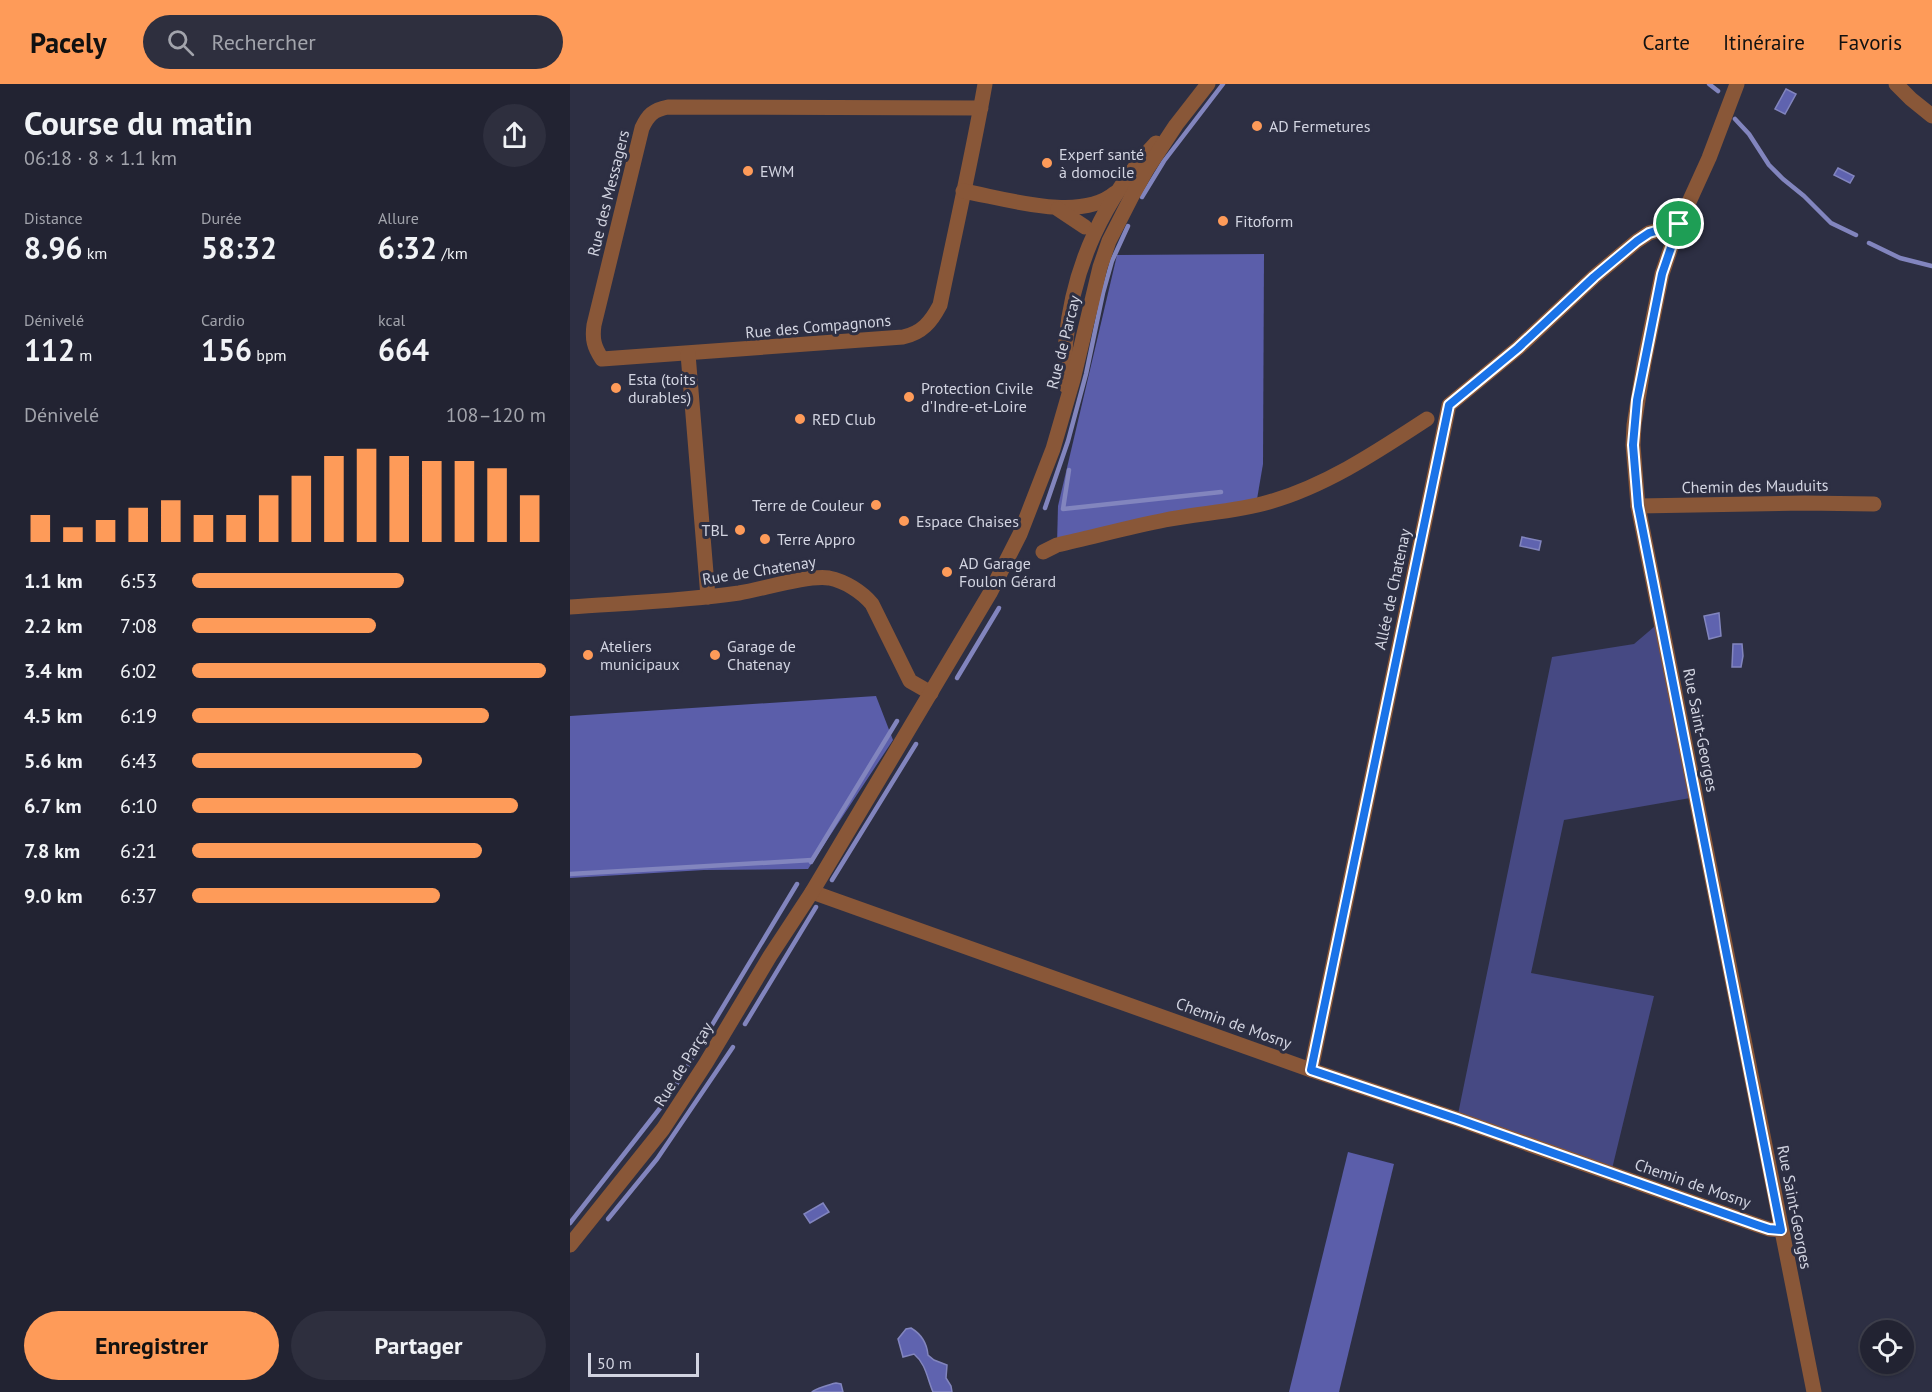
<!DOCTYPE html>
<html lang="fr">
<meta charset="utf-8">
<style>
body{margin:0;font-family:"PT Sans",sans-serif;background:#2e2f3e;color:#f1f3f6;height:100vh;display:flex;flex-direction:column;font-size:22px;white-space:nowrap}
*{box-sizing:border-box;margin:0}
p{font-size:20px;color:#a2a4ac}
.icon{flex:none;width:33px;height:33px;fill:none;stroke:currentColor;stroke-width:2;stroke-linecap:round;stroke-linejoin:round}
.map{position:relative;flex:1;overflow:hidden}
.sheet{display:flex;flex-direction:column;background:#222332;width:570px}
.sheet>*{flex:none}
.controls{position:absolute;left:1290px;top:1236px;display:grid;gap:12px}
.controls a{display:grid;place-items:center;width:54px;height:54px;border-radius:50%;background:#222332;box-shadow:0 2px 4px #0004,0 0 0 2px #3f404d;font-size:30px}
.scale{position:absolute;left:18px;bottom:15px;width:111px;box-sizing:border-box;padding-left:6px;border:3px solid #d2d4e1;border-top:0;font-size:16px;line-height:21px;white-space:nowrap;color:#d2d4e1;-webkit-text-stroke:4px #2d2f43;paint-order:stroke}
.pin{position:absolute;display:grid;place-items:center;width:51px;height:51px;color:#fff;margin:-26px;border:3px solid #fff;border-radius:50%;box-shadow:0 2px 6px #0007}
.round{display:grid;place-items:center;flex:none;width:63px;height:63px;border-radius:32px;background:#2e2f3e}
.overview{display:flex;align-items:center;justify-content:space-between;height:102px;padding:0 24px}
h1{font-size:33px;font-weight:800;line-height:45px}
.figures{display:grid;grid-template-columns:repeat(3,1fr);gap:9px;height:102px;padding:6px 24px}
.figures div{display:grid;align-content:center}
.figures b{font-size:30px;font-weight:800}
.figures small{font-size:16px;font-weight:400}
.figures p{font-size:16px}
.chart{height:168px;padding:12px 24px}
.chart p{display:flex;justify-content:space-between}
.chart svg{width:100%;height:108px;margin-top:6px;stroke:#fe9b59;stroke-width:6}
.primary-button{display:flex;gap:12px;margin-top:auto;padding:12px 24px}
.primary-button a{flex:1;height:69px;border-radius:36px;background:#fe9b59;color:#111;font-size:24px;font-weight:800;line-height:69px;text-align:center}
.primary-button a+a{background:#2e2f3e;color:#f1f3f6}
ul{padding:0 24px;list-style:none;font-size:20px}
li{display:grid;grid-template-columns:96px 72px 1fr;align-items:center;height:45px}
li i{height:15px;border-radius:8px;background:#fe9b59}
header{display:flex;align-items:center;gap:36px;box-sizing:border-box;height:84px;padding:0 30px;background:#fe9b59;color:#111}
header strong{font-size:28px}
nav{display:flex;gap:33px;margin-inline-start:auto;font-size:21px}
.search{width:420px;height:54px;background:#2e2f3e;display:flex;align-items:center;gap:15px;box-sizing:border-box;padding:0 21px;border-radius:33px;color:#a2a4ac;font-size:22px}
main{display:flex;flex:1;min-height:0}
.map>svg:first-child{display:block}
</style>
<header>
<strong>Pacely</strong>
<div class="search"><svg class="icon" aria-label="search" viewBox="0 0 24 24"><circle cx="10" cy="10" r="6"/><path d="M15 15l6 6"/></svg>Rechercher</div>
<nav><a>Carte</a><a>Itinéraire</a><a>Favoris</a></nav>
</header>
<main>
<section class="sheet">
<div class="overview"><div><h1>Course du matin</h1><p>06:18 · 8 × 1.1 km</p></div><a class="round"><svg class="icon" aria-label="share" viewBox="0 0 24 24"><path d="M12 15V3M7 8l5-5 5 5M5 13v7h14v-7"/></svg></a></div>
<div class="figures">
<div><p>Distance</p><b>8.96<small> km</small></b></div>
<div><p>Durée</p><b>58:32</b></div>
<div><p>Allure</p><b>6:32<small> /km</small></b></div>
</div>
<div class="figures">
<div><p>Dénivelé</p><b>112<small> m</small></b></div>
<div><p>Cardio</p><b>156<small> bpm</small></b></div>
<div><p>kcal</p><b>664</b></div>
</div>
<div class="chart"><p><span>Dénivelé</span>108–120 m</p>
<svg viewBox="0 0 160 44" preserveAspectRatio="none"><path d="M5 44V33M15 44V38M25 44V35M35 44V30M45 44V27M55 44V33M65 44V33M75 44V25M85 44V17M95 44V9M105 44V6M115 44V9M125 44V11M135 44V11M145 44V14M155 44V25"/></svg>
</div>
<ul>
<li><b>1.1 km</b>6:53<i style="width:60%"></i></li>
<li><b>2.2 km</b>7:08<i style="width:52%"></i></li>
<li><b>3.4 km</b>6:02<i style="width:100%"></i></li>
<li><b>4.5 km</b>6:19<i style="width:84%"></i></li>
<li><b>5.6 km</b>6:43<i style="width:65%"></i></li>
<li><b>6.7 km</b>6:10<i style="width:92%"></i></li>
<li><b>7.8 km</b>6:21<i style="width:82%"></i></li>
<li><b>9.0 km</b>6:37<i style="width:70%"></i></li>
</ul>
<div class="primary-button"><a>Enregistrer</a><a>Partager</a></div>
</section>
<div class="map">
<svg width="1362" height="1308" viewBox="0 0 1362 1308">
<rect width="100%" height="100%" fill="#2d2f43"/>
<polygon fill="#464983" points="1091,537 1126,713 994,736 961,889 1084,912 1041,1089 887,1035 982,573 1064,560"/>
<g fill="#5b5eaa">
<polygon points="694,170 693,380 686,421 487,461 488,422 547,171"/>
<polygon points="306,612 323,656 238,785 134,786 0,794 0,632"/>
<polygon points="778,1068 824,1080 769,1308 719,1308"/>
</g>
<g fill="#5f63af" stroke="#8285be" stroke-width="1.5">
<polygon points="1216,5 1226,10 1215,30 1205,25"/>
<polygon points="1268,84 1284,92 1280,99 1264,91"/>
<polygon points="952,453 971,457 969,466 950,462"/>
<polygon points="1149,529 1151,552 1139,555 1134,532"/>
<polygon points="1163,560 1172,560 1173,572 1171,583 1162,583"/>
<polygon points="253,1119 259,1128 240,1139 234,1130"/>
<path d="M341,1244C351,1250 357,1260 358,1271L364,1276L377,1281L376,1294L381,1302L382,1308H363C357,1294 356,1280 344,1270L333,1273L328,1255L336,1245Z"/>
<path d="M266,1299L271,1300L273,1308H242C245,1305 261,1300 266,1299Z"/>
</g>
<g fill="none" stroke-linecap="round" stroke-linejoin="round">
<g stroke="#8285be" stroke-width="4.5">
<polyline points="1139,0 1148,7"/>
<polyline points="1165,35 1179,50 1199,81 1213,95 1234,112 1261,139 1286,151"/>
<polyline points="572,113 594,77 653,0"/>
<polyline points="1299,159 1330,174 1362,182"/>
<polyline points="499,386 493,425 651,408"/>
<polyline points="475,424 498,357 516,290 533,209 542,177 558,142"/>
<polyline points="387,594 429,524"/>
<polyline points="241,778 327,637"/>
<polyline points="0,790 242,776"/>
<polyline points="262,796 346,660"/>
<polyline points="175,940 246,823"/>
<polyline points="38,1135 87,1075 163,963"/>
<polyline points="0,1139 98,1014 227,800"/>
</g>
<g stroke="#895738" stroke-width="15">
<polyline points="1167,0 1139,74 1109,140 1092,190 1074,279 1064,341 1063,361 1068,422 1244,1308"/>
<polyline points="1326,0 1341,15 1362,32"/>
<path d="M411,24L98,23C83,26 78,31 72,44L24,241C22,255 24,263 32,275L333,253C352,249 361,238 370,221C385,147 402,74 415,0"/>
<path d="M393,107C434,114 510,139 545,109"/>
<polyline points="488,125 515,143"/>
<polyline points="118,270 138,513"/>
<path d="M496,302C496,287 494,271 496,256C503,181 535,113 586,59"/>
<polyline points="1068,422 1234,419 1304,420"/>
<path d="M473,468L487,461C523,453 559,443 595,436C629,429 665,428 699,418C756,402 808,367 857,335"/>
<path d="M0,523C56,519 113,517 169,509C193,505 237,491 259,494C275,497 292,508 302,520L340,597L361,609"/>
<polyline points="242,808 741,986 887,1035 1187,1141 1199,1145 1211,1146"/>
<polyline points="741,986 879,321 948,264 1024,193 1067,157 1079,149 1109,140"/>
<polyline points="0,1161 93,1045 136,979 200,872 242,808 420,509 450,450 483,365 503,296 530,183 539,157 562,112 577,85 606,41 638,0"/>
</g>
</g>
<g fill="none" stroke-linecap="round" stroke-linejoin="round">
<g stroke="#fff" stroke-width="12">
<polygon id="route" points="1109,140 1092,190 1067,316 1063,361 1068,422 1211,1146 1199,1145 1187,1141 887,1035 741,986 879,321 948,264 1024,193 1067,157 1079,149"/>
</g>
<use href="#route" stroke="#1a73e8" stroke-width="8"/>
</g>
<g fill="#fe9b59" stroke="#2d2f43" stroke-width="2">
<circle cx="687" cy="42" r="6"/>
<circle cx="477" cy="79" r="6"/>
<circle cx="178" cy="87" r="6"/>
<circle cx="653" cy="137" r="6"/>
<circle cx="46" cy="304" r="6"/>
<circle cx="339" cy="313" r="6"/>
<circle cx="230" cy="335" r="6"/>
<circle cx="306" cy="421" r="6"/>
<circle cx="334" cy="437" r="6"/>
<circle cx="170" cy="446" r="6"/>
<circle cx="195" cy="455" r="6"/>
<circle cx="377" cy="488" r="6"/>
<circle cx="18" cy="571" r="6"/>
<circle cx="145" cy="571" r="6"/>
</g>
<g text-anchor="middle" stroke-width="6" stroke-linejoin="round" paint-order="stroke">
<g font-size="16" fill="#d2d4e1" stroke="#2d2f43" text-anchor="start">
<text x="699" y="48">AD Fermetures</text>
<text x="489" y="76">Experf santé<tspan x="489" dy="18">à domocile</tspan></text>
<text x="190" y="93">EWM</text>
<text x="665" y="143">Fitoform</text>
<text x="58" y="301">Esta (toits<tspan x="58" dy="18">durables)</tspan></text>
<text x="351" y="310">Protection Civile<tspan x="351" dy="18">d'Indre-et-Loire</tspan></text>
<text x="242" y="341">RED Club</text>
<text x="294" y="427" text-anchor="end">Terre de Couleur</text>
<text x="346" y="443">Espace Chaises</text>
<text x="158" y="452" text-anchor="end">TBL</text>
<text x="207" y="461">Terre Appro</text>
<text x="389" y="485">AD Garage<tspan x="389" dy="18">Foulon Gérard</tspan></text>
<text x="30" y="568">Ateliers<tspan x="30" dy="18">municipaux</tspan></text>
<text x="157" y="568">Garage de<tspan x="157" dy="18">Chatenay</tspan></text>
</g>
<g font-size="16" fill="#d2d4e1" stroke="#2d2f43">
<text transform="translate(38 109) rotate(-76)" y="6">Rue des Messagers</text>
<text transform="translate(248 242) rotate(-5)" y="6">Rue des Compagnons</text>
<text transform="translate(493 258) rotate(-76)" y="6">Rue de Parcay</text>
<text transform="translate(1185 402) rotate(-1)" y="6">Chemin des Mauduits</text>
<text transform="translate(189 486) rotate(-9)" y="6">Rue de Chatenay</text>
<text transform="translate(822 505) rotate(-78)" y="6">Allée de Chatenay</text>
<text transform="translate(1131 646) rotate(79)" y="6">Rue Saint-Georges</text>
<text transform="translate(664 939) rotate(20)" y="6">Chemin de Mosny</text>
<text transform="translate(113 980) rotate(-58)" y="6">Rue de Parçay</text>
<text transform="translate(1123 1099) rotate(19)" y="6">Chemin de Mosny</text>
<text transform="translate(1225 1123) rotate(79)" y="6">Rue Saint-Georges</text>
</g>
</g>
</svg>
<div class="controls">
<a><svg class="icon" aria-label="locate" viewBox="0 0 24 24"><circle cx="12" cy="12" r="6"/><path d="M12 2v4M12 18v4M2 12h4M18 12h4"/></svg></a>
</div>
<div class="scale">50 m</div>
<div class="pin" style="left:1109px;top:140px;background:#1e9e55"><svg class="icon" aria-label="arrive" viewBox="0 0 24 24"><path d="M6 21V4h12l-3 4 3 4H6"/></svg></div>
</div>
</main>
